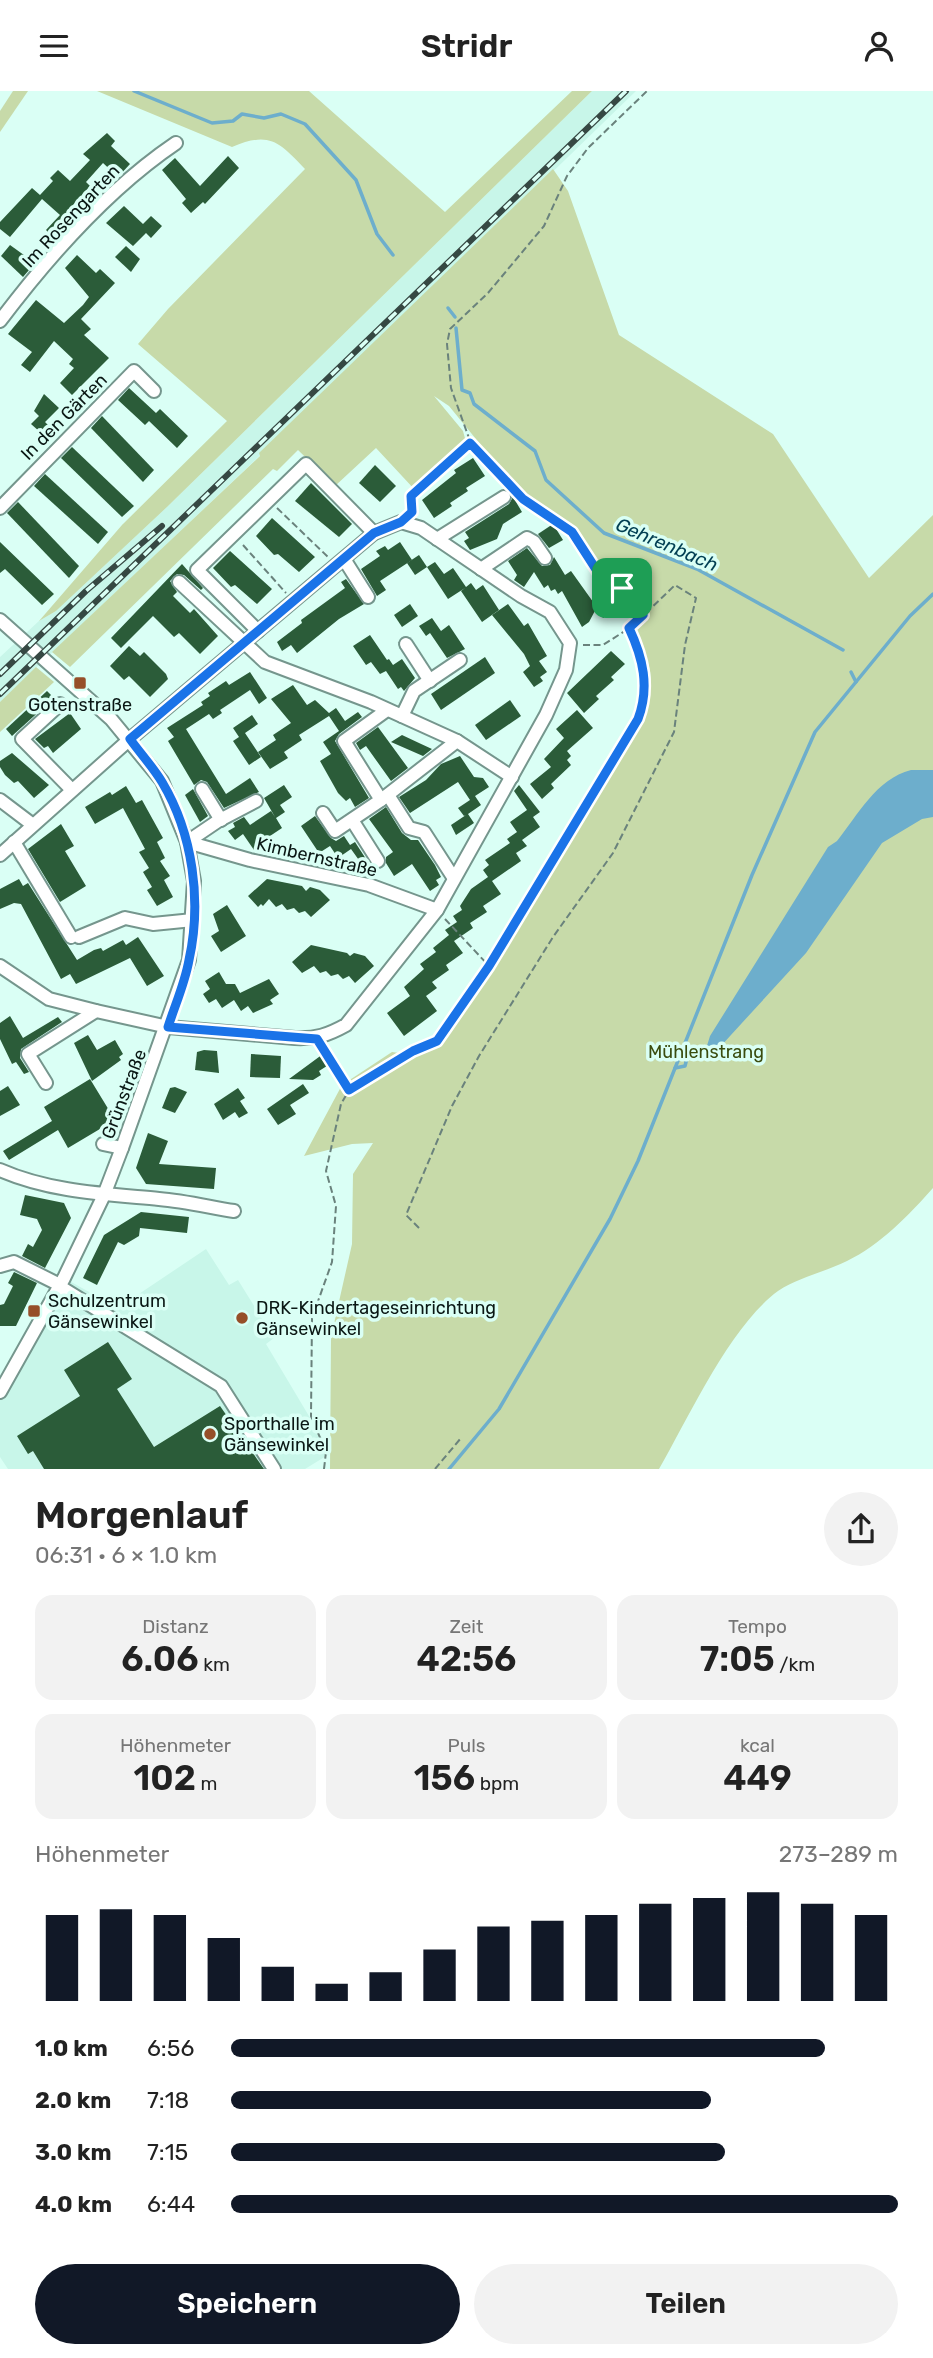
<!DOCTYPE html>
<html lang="de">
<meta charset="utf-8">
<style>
body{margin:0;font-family:Rubik,sans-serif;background:#f2f2f2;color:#222;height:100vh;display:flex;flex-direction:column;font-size:26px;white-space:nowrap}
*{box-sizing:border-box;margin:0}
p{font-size:23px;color:#767676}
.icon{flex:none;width:38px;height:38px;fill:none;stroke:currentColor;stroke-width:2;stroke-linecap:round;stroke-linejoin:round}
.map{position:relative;height:1378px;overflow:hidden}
.side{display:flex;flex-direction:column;background:#fff;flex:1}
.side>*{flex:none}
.pin{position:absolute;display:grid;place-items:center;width:60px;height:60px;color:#fff;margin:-30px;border-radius:14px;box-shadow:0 4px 10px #0006}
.round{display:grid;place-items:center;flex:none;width:74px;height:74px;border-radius:37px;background:#f2f2f2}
.overview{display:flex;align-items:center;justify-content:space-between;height:119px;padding:0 35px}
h1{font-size:38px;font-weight:600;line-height:52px}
.stats{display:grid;grid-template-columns:repeat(3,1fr);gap:10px;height:119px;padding:7px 35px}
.stats div{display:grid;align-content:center;border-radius:18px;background:#f2f2f2;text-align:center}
.stats b{font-size:35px;font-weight:600}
.stats small{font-size:19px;font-weight:400}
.stats p{font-size:19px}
.chart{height:196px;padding:14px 35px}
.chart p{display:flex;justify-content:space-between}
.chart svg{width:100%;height:126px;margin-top:7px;stroke:#111827;stroke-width:6}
.cta{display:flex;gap:14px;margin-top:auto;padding:14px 35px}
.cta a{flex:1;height:80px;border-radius:42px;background:#111827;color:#fff;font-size:28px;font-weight:600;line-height:80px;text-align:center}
.cta a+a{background:#f2f2f2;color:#222}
ul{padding:0 35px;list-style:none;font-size:23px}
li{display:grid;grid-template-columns:112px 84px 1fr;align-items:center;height:52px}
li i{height:18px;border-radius:9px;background:#111827}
header{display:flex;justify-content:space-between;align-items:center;height:91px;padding:0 35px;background:#fff;font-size:32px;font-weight:600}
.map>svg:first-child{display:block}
</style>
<header><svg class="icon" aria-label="menu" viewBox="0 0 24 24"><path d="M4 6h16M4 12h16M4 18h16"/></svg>Stridr<svg class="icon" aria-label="person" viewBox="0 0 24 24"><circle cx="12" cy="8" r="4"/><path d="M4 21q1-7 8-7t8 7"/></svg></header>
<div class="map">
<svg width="933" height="1378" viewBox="0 0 933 1378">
<rect width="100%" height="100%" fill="#dafff5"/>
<g fill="#c8f6e9">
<polygon points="592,0 636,0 289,337 0,611 0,566 39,530 56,520 167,416"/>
<polygon points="206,1158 229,1194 238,1189 274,1247 266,1253 331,1362 305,1378 8,1378 0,1366 0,1302 64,1187 118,1217"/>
</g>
<g fill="#c7daa9">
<polygon points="13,0 28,0 0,41 0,20"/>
<path d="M97,0H309L445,121L572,0H592L167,416L56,520L39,530L122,434L227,330L138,253L168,218L305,78C279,51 270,40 232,56Z"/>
<path d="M553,78L568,100L619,244L773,343L869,487L933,424V1097C909,1124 880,1154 847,1170C825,1181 799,1186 778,1200C730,1235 689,1326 659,1378H330L331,1246L352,1153L353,1083L373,1052L352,1053L304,1065L342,994L392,961L414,964L435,952L643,622C658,583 650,568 627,536L645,521L619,494L606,486L578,443L562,429L542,419L516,397L449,315L434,305L463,340L466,351L415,399L376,357L335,395L298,359L277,380L273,378L70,576L52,561L260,365L259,362Z"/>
<polygon points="36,576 54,591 0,641 0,611"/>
</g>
<path fill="#6daecc" d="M911,679H933V726L922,728L882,752L806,862L720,956L706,958L710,945L828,756L837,750C858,724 876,688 911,679Z"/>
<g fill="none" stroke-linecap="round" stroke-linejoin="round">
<g stroke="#6daecc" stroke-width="3.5">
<polyline points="134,0 212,32 233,30 242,23 264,27 281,23 305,33 356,89 377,143 393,164"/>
<polyline points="448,217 455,226"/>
<polyline points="456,237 462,299 470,302 474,313 535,360 546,389 604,442 697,478 843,559"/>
<polyline points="851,581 856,591"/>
<polyline points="675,977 685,975 687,967 706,958"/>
<polyline points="449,1378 499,1318 610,1128 638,1070 752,784 815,641 910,525 933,503"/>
</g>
</g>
<g fill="#2b5c39">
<polygon points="107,42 115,50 111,55 130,73 118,86 103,72 86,91 90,95 73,114 81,121 69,134 67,132 54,147 46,139 60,124 42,108 10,146 0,138 0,131 32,97 40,104 53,90 50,87 58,79 70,90 90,69 83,63"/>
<polygon points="228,65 239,77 205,113 203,111 191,122 182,112 186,108 162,79 175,67 200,95"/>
<polygon points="124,115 143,133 151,125 162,135 151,147 146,142 133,155 106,132"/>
<polygon points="10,154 35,172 23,186 1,165"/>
<polygon points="126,155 140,168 131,181 115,166"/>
<polygon points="77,164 96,182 100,178 115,192 81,228 91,238 84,244 109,267 72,304 60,292 74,277 69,273 73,268 54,250 30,281 21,274 32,261 8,243 36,209 64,232 83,214 89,206 65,177"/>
<polygon points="129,297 156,322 160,318 188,345 177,357 149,330 145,334 118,309"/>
<polygon points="44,303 59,317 45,331 48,334 40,341 31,333 39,325 34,320"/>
<polygon points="102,325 154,379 143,391 91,337"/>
<polygon points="72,356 134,415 122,426 61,367"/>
<polygon points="473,367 485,385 466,397 468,400 450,412 452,415 434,427 422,409 456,382 454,379"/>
<polygon points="375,374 396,395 380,411 359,392"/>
<polygon points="45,383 108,441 98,453 34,395"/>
<polygon points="311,392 352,433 339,446 295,410"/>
<polygon points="513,406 522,421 503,433 497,448 470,459 464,450 469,447 465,441 509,413"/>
<polygon points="18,411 79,475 69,487 7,422"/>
<polygon points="272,427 315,466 299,481 278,463 274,464 256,445"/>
<polygon points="553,433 563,449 549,457 538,443"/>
<polygon points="0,451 54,503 42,514 5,478 0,482"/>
<polygon points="400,451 412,469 380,490 386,499 377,505 361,478 380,465 376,460 385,455 388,459"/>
<polygon points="527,457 542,475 550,474 554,466 565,484 571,480 596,515 604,510 612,513 612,521 603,527 597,516 589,531 582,536 562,500 558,503 555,498 551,500 548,494 544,497 534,481 524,496 514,489 517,484 508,470"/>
<polygon points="230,460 272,498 257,513 235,494 231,496 213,477"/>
<polygon points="419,464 427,476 415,484 407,472"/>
<polygon points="435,471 444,483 453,477 466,496 471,492 476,499 483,494 499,519 482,531 461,500 465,497 448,508 427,476"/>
<polygon points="182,473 203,497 201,499 184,484 177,483 170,490 177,501 173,505 190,522 194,518 218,545 200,563 179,542 174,546 153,525 121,557 111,547"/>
<polygon points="346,488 364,513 339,528 297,562 291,554 282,560 277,551 302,532 301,529 345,497 341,491"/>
<polygon points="410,513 418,525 402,536 394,524"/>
<polygon points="508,513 524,535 528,532 547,565 539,570 547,581 540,586 543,590 534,596 523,581 530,575 524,563 492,524"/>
<polygon points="432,527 441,540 449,534 465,558 447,567 430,542 426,545 419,535"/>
<polygon points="370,544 387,569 389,568 393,574 402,568 415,587 404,600 401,596 398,598 386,580 380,583 371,571 366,574 353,555"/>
<polygon points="129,555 140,565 144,561 166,583 168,588 150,606 129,585 124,589 110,575"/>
<polygon points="611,560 625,573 611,586 614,589 596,605 599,608 584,622 567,602"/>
<polygon points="485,566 495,582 441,619 431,603"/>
<polygon points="250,581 267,607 259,613 250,599 220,619 222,622 213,628 209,623 186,638 226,703 250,687 259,701 224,717 207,691 201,689 194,694 168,650 174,646 167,637 203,614 201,611 210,605 208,602 226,590 229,594"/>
<polygon points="293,594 307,614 315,609 329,622 336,617 345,630 358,621 362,626 339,643 335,650 369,707 355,716 350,707 346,710 338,702 320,670 331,663 323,651 339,640 329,625 299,644 302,649 284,661 288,667 270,678 258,661 276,649 273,644 291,632 271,608"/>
<polygon points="47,600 54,607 12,645 6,638"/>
<polygon points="510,609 521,625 486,649 475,634"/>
<polygon points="577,619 593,637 567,660 571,665 567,669 571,674 551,693 554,697 542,708 530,693 551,676 544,668 564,647 556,638"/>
<polygon points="70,622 81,638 53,662 48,655 44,657 35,648"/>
<polygon points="252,624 258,633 245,642 261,666 249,674 233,650 239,646 233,637"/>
<polygon points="378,636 408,677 391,690 366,655 360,659 356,652"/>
<polygon points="402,644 419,652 432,658 423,665 391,651"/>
<polygon points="12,662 49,694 34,707 18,690 14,692 5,684 0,676 0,670"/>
<polygon points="460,665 474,686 483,687 489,696 475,705 481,714 468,723 474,732 456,744 451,734 466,724 464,725 458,717 470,709 458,691 410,722 399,706 426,689 441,673"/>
<polygon points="284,694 292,706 280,714 285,721 276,727 282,737 261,751 263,754 254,759 243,743 235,749 228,740 235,736 233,732 244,726 250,734 271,720 275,726 264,707"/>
<polygon points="519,694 540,721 533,726 540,736 522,749 527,755 516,762 521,770 492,790 501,803 483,815 487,821 470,832 473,837 454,850 463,862 446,874 449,879 432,891 437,897 426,905 437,920 404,945 387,922 410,905 404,896 424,878 420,873 436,861 433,857 449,844 445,839 457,831 453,825 462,819 460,815 471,798 488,786 483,779 489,774 485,769 510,752 507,748 517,741 510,731 527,719 514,700"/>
<polygon points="126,695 136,712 142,709 163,747 157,751 165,767 160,770 170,785 164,789 173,806 157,815 147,799 152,796 143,781 149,777 139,761 145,758 123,717 95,733 85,716 110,701 112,704"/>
<polygon points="193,698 208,725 200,731 185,704"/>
<polygon points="386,716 402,742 411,749 418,749 435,774 441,786 436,789 439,794 430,800 412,773 394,785 386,772 386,766 393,761 369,728"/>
<polygon points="315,725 331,747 336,750 344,745 350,754 355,751 366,768 361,772 351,758 338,767 330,755 319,762 301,735"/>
<polygon points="61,733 74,755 65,760 86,795 60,811 28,758"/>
<polygon points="19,788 23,795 28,792 77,869 94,859 101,857 103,860 123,849 126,854 138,846 164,885 147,895 130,867 76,893 70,883 61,888 21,813 14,812 0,818 0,798"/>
<polygon points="267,788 302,795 306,800 310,796 320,799 330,809 311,826 305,820 299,822 294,817 287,819 282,813 276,816 269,808 263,815 261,813 258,816 248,805"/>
<polygon points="227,814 246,845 221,861 211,845 219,840 213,823"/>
<polygon points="311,854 347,862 350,865 354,862 365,865 374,875 355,892 349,885 343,888 338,883 331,885 326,880 320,882 314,875 302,882 292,871"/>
<polygon points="219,881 226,893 235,893 240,902 269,888 279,903 270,909 273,913 253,922 248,915 241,920 234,909 222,917 216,908 209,912 203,903 210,898 205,890"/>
<polygon points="10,925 23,947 58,926 62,931 21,958 20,967 29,981 24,983 16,971 12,973 0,948 0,932"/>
<polygon points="88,944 97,959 115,949 123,963 119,966 121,969 92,990 74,952"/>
<polygon points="204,959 217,960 219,982 195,979 197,961"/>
<polygon points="251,963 281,965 280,987 250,986"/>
<polygon points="323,963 330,973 319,980 321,984 313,989 289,988"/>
<polygon points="90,988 115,1029 68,1057 58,1039 9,1069 3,1060 52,1030 44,1016"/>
<polygon points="303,993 309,1002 290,1014 296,1023 278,1034 267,1018"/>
<polygon points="8,995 20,1014 0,1025 0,1000"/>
<polygon points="175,996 187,1001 175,1022 162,1017 170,997"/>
<polygon points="238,997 245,1007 240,1010 248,1022 239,1027 235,1021 223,1029 214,1013"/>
<polygon points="148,1042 168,1050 159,1073 216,1077 214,1098 146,1093 136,1077"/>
<polygon points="25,1104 64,1112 71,1127 45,1177 22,1165 28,1153 33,1156 42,1139 37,1128 20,1124"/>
<polygon points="141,1121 189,1126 187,1142 140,1137 139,1145 124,1154 118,1151 97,1194 83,1187 104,1144"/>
<polygon points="14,1181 37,1192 16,1235 0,1235 0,1214 4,1213 13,1195 8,1192"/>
<polygon points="108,1251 132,1288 117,1298 154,1356 220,1315 264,1378 44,1378 33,1360 28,1363 17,1345 80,1305 64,1279"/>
</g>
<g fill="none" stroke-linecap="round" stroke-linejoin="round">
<g stroke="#75968d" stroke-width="16">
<g id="minor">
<path d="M0,230C49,165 108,98 176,52"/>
<polyline points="0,417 134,280 154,300"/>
<polyline points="437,448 504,406"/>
<polyline points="344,468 368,506"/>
<polyline points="481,478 527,447 534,451 545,467"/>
<polyline points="179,491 265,571 371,611 457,650 512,686"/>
<polyline points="0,529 111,628 162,690 187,751 194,790 189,869 122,1057 104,1104 64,1187 0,1301"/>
<polyline points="258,540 197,479 306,373 374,442"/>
<polyline points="406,553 430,590"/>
<polyline points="60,613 22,648 72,699"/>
<polyline points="402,625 414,600 460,569"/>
<polyline points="202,698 221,729"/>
<polyline points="388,704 409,737 424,741 453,786"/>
<polyline points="0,709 33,734"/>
<polyline points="381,709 344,650 387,619"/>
<polyline points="323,722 335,740 381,709 457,650"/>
<polyline points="352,729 378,770"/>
<polyline points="14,751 71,846"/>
<polyline points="187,751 250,769 369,794 437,819"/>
<polyline points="187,751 218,730 256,710"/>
<path d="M0,764L130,648L374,442L401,431L421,437L521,505L550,521L570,552L566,579L546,624L437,819L346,934C328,944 316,948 295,947L168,936L96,920L49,908L0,875"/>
<polyline points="79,846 125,827 153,833 193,829"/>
<polyline points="46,992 28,963 96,920"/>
<polyline points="103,1053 122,1057"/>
<path d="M0,1079C50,1101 106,1103 159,1108C184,1110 209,1116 234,1120"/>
<polyline points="0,1175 14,1171 60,1194"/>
<polyline points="59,1195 221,1295 274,1378"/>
</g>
</g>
<g stroke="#6a827c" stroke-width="2" stroke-dasharray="7 3.5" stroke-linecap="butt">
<polyline points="470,350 451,297 447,253 450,238 488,202 544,135 567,85 588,57 647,0"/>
<polyline points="277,417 328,466"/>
<polyline points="412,421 411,405 470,352 508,393"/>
<polyline points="243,454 286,502"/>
<polyline points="583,554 603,554 628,538"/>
<polyline points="445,828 489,875"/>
<polyline points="324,958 349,998"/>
<polyline points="419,1137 406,1124 452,1015 479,965 553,846 613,762 674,641 685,554 696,507 675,494 644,524"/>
<path d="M324,1378L326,1361L311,1325L312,1227L332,1171L336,1115L326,1080L341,1013L349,999L413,960L437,950L489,875L638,628C650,596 642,568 629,537L643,524L622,497L601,486L572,441L516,402"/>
<polyline points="435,1378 461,1347"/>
</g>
<use href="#minor" stroke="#fff" stroke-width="12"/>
<g stroke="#364843" stroke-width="6">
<g id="rail">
<polyline points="0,583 86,500 162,435"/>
<polyline points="0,603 626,0"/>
</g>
</g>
<use href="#rail" stroke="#dafff5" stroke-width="3.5" stroke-dasharray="10" stroke-linecap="butt"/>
</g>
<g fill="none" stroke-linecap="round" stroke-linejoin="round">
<g stroke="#fff" stroke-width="14">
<path id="route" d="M470,352L523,408L572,441L601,486L622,497L643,524L629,537C643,567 650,596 638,628L489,875L437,950L413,960L349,999L317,948L168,936C175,914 185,892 189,869C202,810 193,743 162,691C153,676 140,662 130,648L374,442L401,431L412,421L411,405Z"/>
</g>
<use href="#route" stroke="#1a73e8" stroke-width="9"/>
</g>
<g fill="#964f29" stroke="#dafff5" stroke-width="2.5">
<rect x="73" y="585" width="14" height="14" rx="3.5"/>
<rect x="27" y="1213" width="14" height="14" rx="3.5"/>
<circle cx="242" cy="1227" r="7"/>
<circle cx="210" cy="1343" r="7"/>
</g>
<g text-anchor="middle" stroke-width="7" stroke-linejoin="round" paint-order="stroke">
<g font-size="18" fill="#0a1714" stroke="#dafff5">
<text transform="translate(71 125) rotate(-47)" y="6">Im Rosengarten</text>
<text transform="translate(64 326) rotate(-45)" y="6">In den Gärten</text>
<text transform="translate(317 766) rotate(13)" y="6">Kimbernstraße</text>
<text transform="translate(124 1003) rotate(-69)" y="6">Grünstraße</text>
</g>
<g font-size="18" fill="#0a1714" stroke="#dafff5" text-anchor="start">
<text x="80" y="620" text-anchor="middle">Gotenstraße</text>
<text x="48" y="1216">Schulzentrum<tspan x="48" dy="21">Gänsewinkel</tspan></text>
<text x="256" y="1223">DRK-Kindertageseinrichtung<tspan x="256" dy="21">Gänsewinkel</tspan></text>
<text x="224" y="1339">Sporthalle im<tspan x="224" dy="21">Gänsewinkel</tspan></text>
</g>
<g font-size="18" fill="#3a4c0e" stroke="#dafff5">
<text x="706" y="967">Mühlenstrang</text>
</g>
<g font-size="19" font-style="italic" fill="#023f53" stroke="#dafff5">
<text transform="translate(667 453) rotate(23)" y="7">Gehrenbach</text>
</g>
</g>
</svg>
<div class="pin" style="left:622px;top:497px;background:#1e9e55"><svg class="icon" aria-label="arrive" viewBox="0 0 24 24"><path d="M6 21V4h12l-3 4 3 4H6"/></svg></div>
</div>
<section class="side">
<div class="overview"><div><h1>Morgenlauf</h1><p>06:31 · 6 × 1.0 km</p></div><a class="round"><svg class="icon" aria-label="share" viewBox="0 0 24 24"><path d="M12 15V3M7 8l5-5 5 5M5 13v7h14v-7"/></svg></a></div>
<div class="stats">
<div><p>Distanz</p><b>6.06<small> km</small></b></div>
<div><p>Zeit</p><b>42:56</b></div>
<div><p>Tempo</p><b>7:05<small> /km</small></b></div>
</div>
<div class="stats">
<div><p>Höhenmeter</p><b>102<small> m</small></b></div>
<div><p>Puls</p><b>156<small> bpm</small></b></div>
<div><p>kcal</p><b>449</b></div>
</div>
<div class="chart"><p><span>Höhenmeter</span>273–289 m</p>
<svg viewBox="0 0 160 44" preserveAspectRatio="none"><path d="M5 44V14M15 44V12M25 44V14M35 44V22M45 44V32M55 44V38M65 44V34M75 44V26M85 44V18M95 44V16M105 44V14M115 44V10M125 44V8M135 44V6M145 44V10M155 44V14"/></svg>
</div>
<ul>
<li><b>1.0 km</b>6:56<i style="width:89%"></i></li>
<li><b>2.0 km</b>7:18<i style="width:72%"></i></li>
<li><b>3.0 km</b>7:15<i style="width:74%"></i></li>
<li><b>4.0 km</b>6:44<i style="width:100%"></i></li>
</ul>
<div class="cta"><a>Speichern</a><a>Teilen</a></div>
</section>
